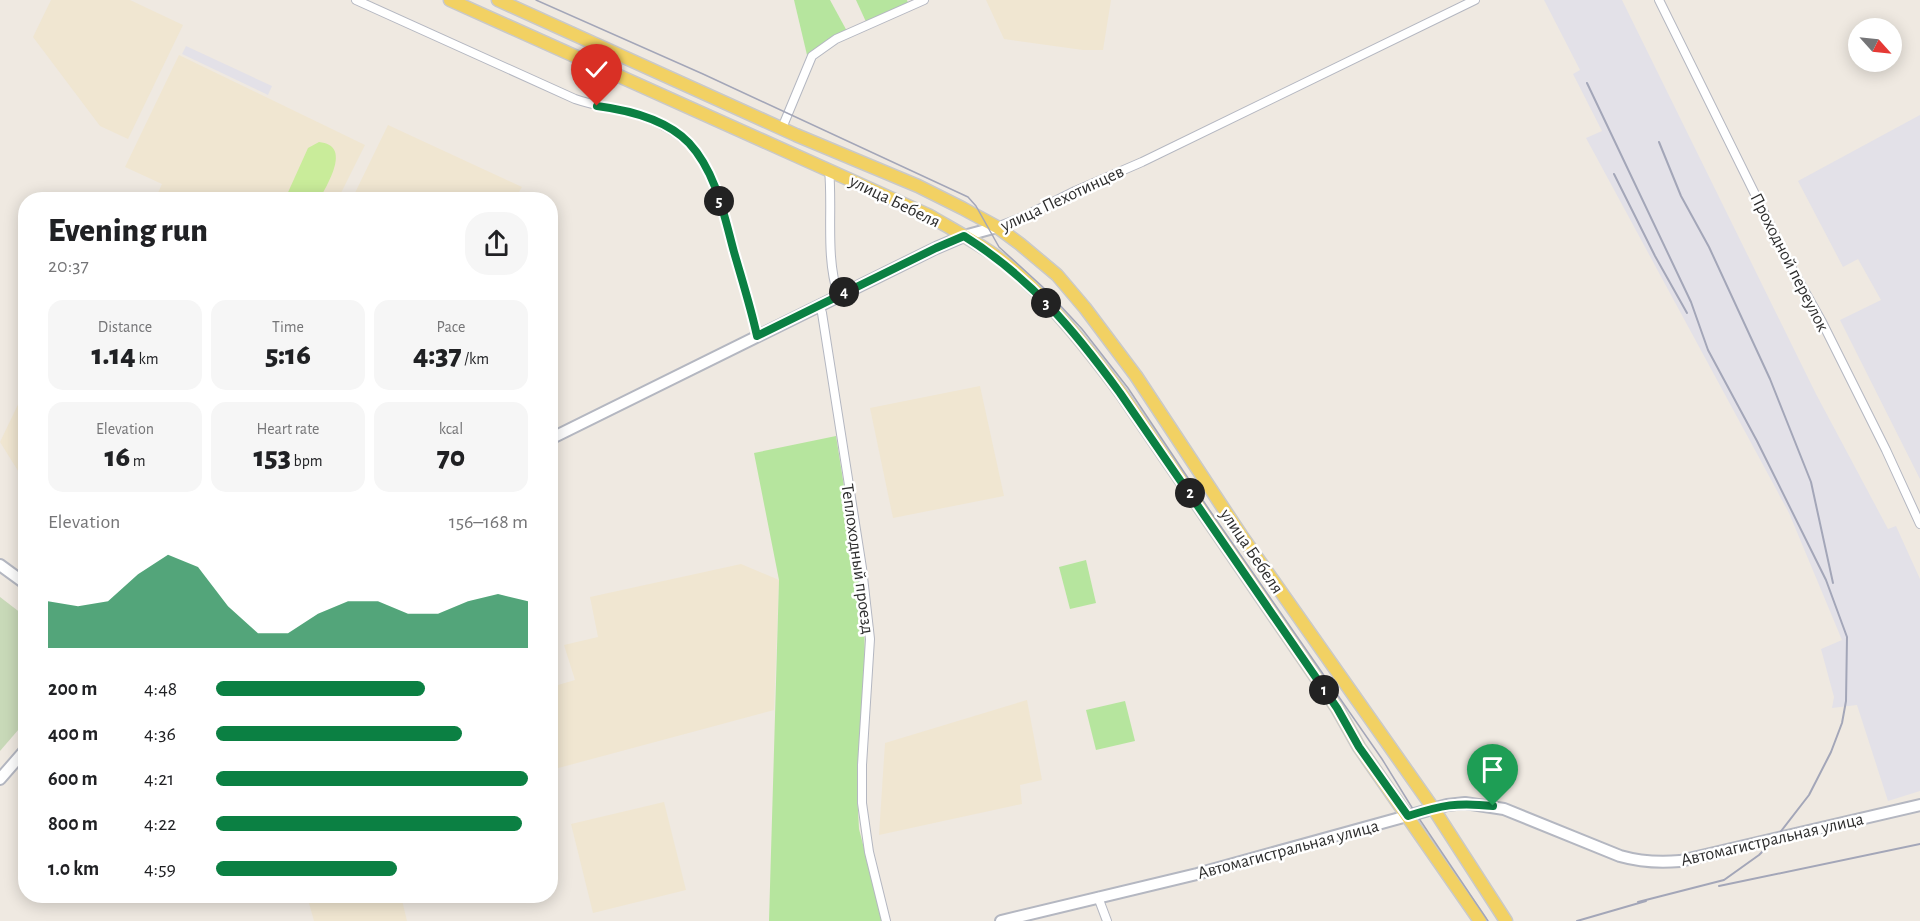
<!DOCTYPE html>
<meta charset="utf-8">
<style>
body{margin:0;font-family:"Alegreya Sans",sans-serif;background:#f6f6f6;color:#202124;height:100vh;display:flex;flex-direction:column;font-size:22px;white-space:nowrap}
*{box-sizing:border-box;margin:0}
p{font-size:20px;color:#757577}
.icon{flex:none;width:33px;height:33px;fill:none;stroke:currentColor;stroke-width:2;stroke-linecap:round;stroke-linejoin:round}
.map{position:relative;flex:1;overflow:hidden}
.details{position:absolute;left:18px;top:192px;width:540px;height:711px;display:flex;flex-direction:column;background:#fff;border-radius:24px;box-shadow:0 3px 15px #0003}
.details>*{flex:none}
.needle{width:39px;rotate:117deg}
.controls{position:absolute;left:1848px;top:18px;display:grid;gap:12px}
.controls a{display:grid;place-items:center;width:54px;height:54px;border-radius:50%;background:#fff;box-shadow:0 3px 15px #0003;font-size:30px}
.pin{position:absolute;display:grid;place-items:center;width:51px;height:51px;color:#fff;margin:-62px -26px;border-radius:50% 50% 50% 0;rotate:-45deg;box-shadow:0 0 6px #0007}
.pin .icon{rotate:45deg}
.km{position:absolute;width:30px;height:30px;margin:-15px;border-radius:50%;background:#222;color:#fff;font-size:16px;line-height:30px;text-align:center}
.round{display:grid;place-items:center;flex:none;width:63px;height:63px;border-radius:24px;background:#f6f6f6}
.head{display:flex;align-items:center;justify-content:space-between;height:102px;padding:0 30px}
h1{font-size:33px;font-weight:800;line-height:45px}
.metrics{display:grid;grid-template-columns:repeat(3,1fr);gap:9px;height:102px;padding:6px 30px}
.metrics div{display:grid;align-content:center;border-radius:15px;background:#f6f6f6;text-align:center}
.metrics b{font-size:30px;font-weight:800}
.metrics small{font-size:16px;font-weight:400}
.metrics p{font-size:16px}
.chart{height:168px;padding:12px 30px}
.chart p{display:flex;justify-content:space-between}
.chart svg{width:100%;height:108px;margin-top:6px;fill:#0b8043;opacity:.7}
ul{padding:0 30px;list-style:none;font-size:20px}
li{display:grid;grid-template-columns:96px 72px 1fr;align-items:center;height:45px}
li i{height:15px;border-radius:8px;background:#0b8043}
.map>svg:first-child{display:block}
</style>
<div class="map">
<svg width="1920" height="921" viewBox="0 0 1920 921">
<rect width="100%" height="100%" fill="#efe9e1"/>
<g fill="#e3e1e8">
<polygon points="1544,0 1622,0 1816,394 1888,529 1896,526 1920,579 1920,791 1888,801 1857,705 1832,708 1834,697 1821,649 1842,640 1789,513 1586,138 1602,131 1573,74 1580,70"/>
<polygon points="186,46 272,86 268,95 182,54"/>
<polygon points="1920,115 1920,479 1840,320 1881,300 1858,259 1843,267 1798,181"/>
</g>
<g fill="#f0e6d1">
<polygon points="51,0 130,0 183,25 128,139 100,126 33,37"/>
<polygon points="986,0 1111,0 1103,50 1083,50 1004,39"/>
<polygon points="179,55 365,145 338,199 155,199 162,184 125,167"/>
<polygon points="388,125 522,187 515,199 352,199"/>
<polygon points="980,386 1004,496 893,518 870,408"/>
<polygon points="25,390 25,482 0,442"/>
<polygon points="741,564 779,580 774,710 551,770 551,687 575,680 564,645 598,637 590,597"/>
<polygon points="1027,700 1042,780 1020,785 1022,804 879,835 885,743"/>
<polygon points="664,802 686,890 593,913 571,824"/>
<polygon points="307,896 401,896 407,921 314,921"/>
</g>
<g fill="#b6e59e">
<polygon points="794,0 830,0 848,33 807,55"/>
<polygon points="856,0 907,0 908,3 867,24"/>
<polygon points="836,436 864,612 865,668 857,792 859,829 883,921 769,921 779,580 754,453"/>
<polygon points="1086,560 1096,603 1070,609 1059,567"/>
<polygon points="1125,701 1135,741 1096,750 1086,710"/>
</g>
<polygon fill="#c8d9b8" points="0,597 26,617 25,722 0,751"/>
<path fill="#c9ec9a" d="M319,142C352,145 328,183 320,199H285L308,148Z"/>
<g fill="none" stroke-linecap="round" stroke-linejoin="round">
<g stroke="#b4b7c1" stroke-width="10">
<g id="street">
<path d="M356,0L575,99C604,109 635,110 662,125C678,133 694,146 703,161C717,186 724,216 732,243C740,274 750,305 757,336"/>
<polyline points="1659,0 1790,265 1822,322 1886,450 1920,524"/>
<polyline points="782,128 812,56 836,39 924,0"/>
<path d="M829,169C833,210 825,255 838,295"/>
<polyline points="997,227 1025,216 1075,191 1142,162 1475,0"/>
<polyline points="819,305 822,313 862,568 870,639 862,765 862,803 869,852 886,921"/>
<polyline points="1098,897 1107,921"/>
</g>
</g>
<g stroke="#b4b7c1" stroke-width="14">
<g id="secondary">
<polyline points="550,439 936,248 964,236 997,227"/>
<polyline points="0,565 26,584"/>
<polyline points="0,779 26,749"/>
<path d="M1001,921L1197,874L1447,805L1465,803L1504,809L1620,856C1641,862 1658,863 1680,861L1920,805"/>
</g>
</g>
<g stroke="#c9c9c9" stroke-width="15">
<g id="primary">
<path d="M450,0L928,215C957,232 988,248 1014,270C1054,306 1088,349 1121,393L1337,708L1359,747L1480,921"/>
<polyline points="498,0 796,135 918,186 962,208 997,227 1020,244 1057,275 1085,308 1136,376 1241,535 1433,808 1506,921"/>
</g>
</g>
<use href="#street" stroke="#fff" stroke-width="8"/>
<use href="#secondary" stroke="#fff" stroke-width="10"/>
<use href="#primary" stroke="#f2d163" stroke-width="12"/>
<polyline stroke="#a3a6b8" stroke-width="1.5" points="536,0 703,74 968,197 976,206 999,247 1045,289 1082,329 1128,388 1210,511 1382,759 1416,814 1488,921"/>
<g stroke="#a3a6b8" stroke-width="2">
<polyline points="1587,83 1691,302 1708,350 1757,441 1826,580 1847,637 1846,701 1842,723 1831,752 1809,795 1775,839 1759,855 1724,880 1638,902"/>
<polyline points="1659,142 1681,196 1709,247 1770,379 1811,482 1833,583"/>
<polyline points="1614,174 1655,256 1687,313"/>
<polyline points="1719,886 1920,844"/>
<polyline points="1577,921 1646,901"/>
</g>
</g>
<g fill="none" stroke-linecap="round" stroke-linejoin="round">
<g stroke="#fff" stroke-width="12">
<path id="route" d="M597,106C628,110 666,119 689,143C716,172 724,215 734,252C742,280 751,308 757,336L936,248L964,236C1031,278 1074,330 1120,393L1337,708L1359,747L1408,816C1442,805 1457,802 1493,806"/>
</g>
<use href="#route" stroke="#0b8043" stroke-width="8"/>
</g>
<g text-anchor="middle" stroke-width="5" stroke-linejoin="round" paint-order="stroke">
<g font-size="18" fill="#2e2e2e" stroke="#fff">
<text transform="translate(1062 198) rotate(-25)" y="6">улица Пехотинцев</text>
<text transform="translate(895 201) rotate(26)" y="6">улица Бебеля</text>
<text transform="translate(1790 262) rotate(63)" y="6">Проходной переулок</text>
<text transform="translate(1252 551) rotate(56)" y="6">улица Бебеля</text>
<text transform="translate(858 559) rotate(82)" y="6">Теплоходный проезд</text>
<text transform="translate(1772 839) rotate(-13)" y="6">Автомагистральная улица</text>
<text transform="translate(1288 849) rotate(-15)" y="6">Автомагистральная улица</text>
</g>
</g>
</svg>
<div class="controls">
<a><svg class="needle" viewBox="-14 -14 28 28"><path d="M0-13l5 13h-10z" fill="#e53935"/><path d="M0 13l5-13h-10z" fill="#757577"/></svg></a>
</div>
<div class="pin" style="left:1493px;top:806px;background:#1e9e55"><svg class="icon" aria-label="arrive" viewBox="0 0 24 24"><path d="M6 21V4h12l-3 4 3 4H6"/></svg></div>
<div class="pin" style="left:597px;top:106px;background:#d93025"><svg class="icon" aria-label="check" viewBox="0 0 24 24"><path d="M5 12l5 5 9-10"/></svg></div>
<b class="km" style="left:1324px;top:690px">1</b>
<b class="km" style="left:1190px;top:493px">2</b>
<b class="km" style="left:1046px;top:303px">3</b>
<b class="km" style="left:844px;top:292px">4</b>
<b class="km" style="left:719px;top:201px">5</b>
<section class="details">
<div class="head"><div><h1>Evening run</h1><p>20:37</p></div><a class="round"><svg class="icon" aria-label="share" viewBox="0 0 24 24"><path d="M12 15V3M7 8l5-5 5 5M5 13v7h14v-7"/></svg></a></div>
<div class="metrics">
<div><p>Distance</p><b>1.14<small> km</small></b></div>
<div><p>Time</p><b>5:16</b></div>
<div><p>Pace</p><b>4:37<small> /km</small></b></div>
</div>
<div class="metrics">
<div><p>Elevation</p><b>16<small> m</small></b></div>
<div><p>Heart rate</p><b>153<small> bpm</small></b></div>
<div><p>kcal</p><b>70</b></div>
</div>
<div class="chart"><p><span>Elevation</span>156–168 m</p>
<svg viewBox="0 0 160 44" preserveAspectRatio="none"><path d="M0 44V25L10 27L20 25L30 14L40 6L50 11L60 27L70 38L80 38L90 30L100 25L110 25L120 30L130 30L140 25L150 22L160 25V44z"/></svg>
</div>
<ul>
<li><b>200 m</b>4:48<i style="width:67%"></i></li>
<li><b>400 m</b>4:36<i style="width:79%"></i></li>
<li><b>600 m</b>4:21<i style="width:100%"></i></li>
<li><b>800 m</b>4:22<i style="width:98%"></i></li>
<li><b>1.0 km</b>4:59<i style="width:58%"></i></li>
</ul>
</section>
</div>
